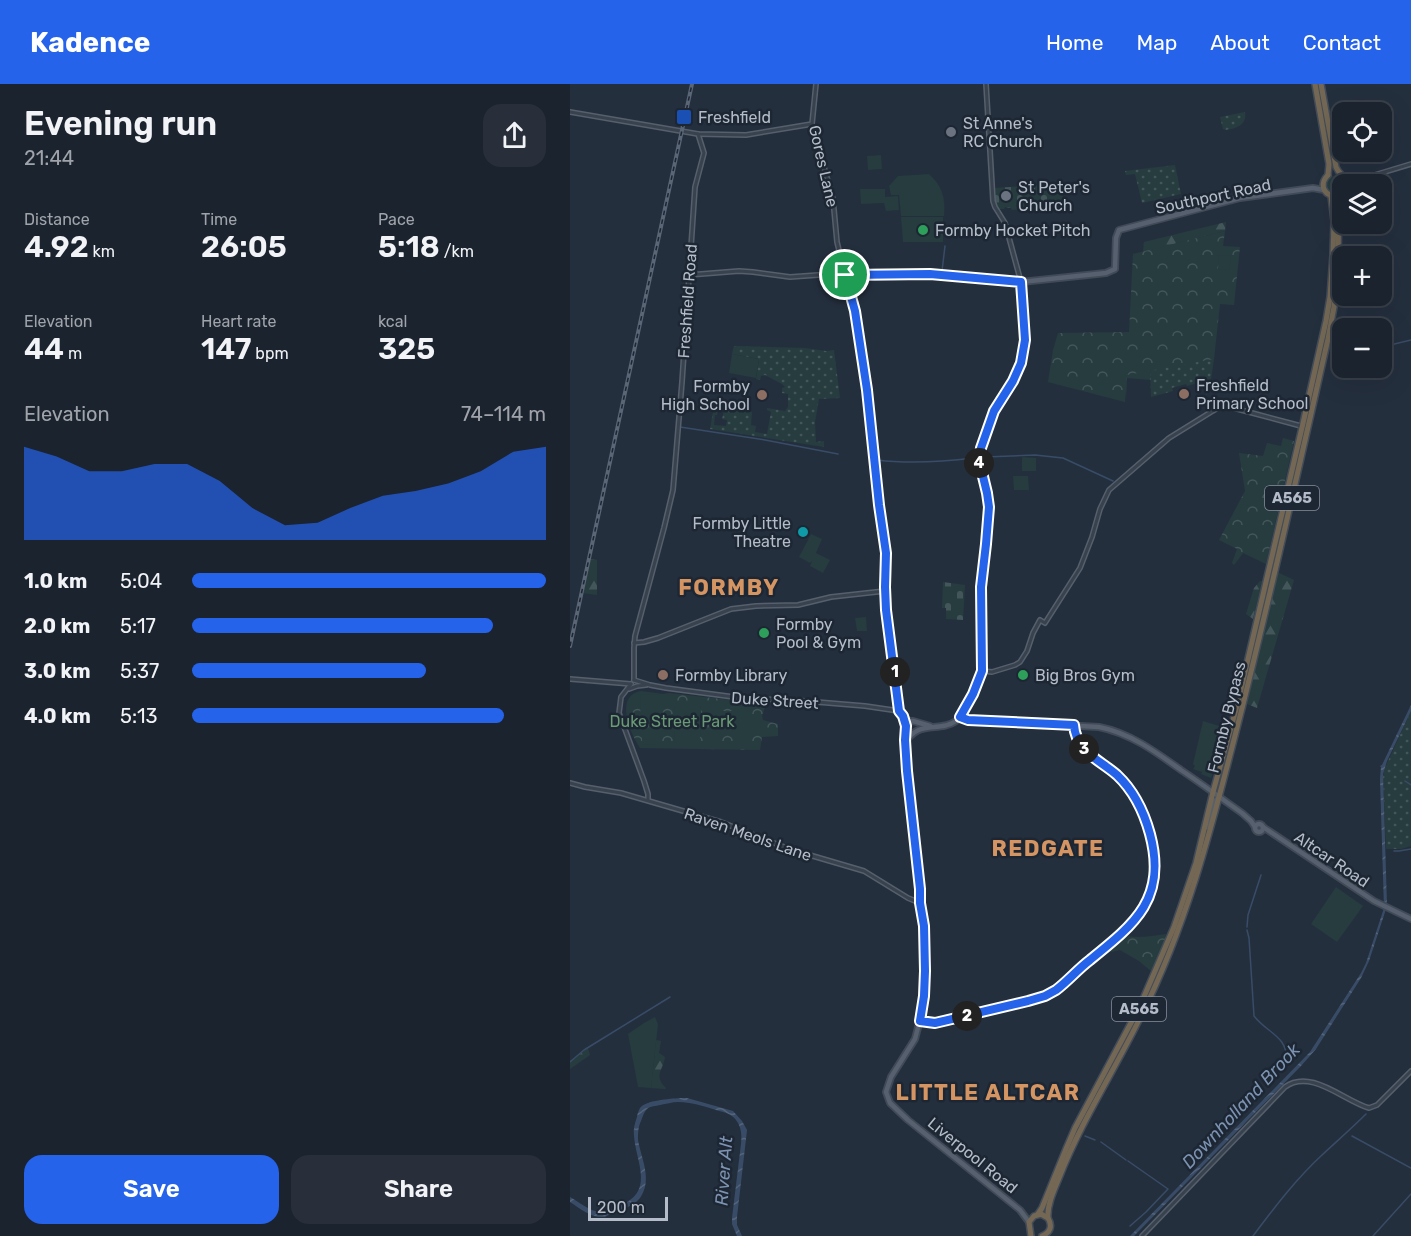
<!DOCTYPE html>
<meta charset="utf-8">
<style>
body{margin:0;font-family:Rubik,sans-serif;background:#282f3a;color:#f1f3f6;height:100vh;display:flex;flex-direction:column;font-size:22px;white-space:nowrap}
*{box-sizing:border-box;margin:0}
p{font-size:20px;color:#a0a4aa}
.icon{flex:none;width:33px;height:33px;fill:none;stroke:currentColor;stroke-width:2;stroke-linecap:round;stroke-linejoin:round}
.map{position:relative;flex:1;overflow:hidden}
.details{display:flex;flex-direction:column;background:#1b232e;width:570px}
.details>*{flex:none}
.tools{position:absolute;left:762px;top:18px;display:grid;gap:12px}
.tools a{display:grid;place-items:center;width:60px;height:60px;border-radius:12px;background:#1b232e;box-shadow:0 6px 24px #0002,0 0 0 2px #39404a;font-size:30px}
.scale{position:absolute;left:18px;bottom:15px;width:80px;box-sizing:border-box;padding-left:6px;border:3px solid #b4bcc9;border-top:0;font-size:16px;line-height:21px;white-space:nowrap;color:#b4bcc9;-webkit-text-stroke:4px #1d2633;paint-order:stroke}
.pin{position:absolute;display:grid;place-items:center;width:51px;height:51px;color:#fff;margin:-26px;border:3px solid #fff;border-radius:50%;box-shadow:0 2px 6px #0007}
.km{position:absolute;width:30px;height:30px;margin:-15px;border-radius:50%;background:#222;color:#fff;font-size:16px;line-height:30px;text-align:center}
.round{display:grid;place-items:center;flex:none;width:63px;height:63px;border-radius:18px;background:#282f3a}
.head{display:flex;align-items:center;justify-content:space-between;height:102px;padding:0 24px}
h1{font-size:33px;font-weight:600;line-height:45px}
.stats{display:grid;grid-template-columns:repeat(3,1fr);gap:9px;height:102px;padding:6px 24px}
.stats div{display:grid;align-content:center}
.stats b{font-size:30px;font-weight:600}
.stats small{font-size:16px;font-weight:400}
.stats p{font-size:16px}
.chart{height:168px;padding:12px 24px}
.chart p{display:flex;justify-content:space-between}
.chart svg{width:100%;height:108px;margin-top:6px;fill:#2563eb;opacity:.7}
.primary-button{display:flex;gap:12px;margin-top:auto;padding:12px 24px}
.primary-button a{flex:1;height:69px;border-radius:18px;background:#2563eb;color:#fff;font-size:24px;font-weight:600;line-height:69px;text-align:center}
.primary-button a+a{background:#282f3a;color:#f1f3f6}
ul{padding:0 24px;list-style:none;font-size:20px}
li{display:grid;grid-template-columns:96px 72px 1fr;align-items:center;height:45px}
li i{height:15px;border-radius:8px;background:#2563eb}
header{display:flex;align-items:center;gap:36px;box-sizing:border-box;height:84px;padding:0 30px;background:#2563eb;color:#fff}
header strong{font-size:28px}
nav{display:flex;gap:33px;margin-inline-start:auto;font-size:21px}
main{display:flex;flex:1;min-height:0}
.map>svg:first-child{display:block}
</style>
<header>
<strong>Kadence</strong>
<nav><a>Home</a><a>Map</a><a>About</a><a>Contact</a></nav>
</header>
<main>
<section class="details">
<div class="head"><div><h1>Evening run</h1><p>21:44</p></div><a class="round"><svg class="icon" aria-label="share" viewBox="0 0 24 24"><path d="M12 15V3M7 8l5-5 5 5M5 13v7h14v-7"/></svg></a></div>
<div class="stats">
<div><p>Distance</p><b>4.92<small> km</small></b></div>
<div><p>Time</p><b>26:05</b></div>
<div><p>Pace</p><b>5:18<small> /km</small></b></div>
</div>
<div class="stats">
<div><p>Elevation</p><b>44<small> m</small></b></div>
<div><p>Heart rate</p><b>147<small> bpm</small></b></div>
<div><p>kcal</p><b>325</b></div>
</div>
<div class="chart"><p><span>Elevation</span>74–114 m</p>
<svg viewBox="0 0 160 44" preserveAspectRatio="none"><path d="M0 44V6L10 10L20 16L30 16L40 13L50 13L60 20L70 31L80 38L90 37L100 31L110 26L120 24L130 21L140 16L150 8L160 6V44z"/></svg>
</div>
<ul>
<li><b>1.0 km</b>5:04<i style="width:100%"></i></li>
<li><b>2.0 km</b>5:17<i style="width:85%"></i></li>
<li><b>3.0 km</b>5:37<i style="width:66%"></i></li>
<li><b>4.0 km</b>5:13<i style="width:88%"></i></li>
</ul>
<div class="primary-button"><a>Save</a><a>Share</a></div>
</section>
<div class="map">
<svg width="841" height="1152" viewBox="0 0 841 1152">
<defs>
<pattern id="grass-dots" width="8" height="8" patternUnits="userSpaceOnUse" patternTransform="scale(1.5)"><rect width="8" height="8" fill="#263c3f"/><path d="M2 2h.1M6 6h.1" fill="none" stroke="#435659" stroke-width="1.8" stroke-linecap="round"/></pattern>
<pattern id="forest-firs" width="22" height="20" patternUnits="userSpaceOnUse" patternTransform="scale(1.5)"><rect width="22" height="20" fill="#263c3f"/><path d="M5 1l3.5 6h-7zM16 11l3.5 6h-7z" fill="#435659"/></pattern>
<pattern id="cemetery-stones" width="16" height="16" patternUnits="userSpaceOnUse" patternTransform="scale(1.5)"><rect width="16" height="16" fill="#263c3f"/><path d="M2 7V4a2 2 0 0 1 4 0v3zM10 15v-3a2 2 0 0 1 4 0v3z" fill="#435659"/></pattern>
<pattern id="park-crowns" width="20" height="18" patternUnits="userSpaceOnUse" patternTransform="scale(1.5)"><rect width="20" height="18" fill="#263c3f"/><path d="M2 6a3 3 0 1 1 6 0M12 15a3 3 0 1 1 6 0" fill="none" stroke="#435659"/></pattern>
<pattern id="water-waves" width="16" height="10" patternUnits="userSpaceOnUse" patternTransform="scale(1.5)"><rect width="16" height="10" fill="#394c67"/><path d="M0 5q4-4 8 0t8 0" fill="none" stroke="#53647b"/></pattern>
</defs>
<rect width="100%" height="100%" fill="#242f3e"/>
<g fill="url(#grass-dots)">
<path d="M675,28C677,41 667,44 656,46L653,45L650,33Z"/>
<polygon points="605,81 611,110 572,119 565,90 556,91 555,87"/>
<polygon points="562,246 644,275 639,309 636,311 631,298 617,302 616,300 602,304 603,307 581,313 580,287"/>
<polygon points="164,262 235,264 256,267 264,266 270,314 249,315 245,338 246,358 254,357 254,363 140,345 144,322 148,321 147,331 145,331 144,341 156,342 157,336 152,335 155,323 182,328 181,341 186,342 185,348 197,350 201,328 197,326 197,324 215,327 218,323 218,310 212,309 212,304 215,303 212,300 195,291 191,292 190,296 186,295 189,275 162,270"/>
<polygon points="841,627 841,762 831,765 816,765 813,694 814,686"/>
</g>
<g fill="url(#forest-firs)">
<circle cx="764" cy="101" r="9"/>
<polygon points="656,138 655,147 573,168 574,158"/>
<polygon points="554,282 580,287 581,296 557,294 556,315"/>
<polygon points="20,475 27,476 27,511 13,509"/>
<polygon points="707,488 724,496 687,624 677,620"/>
<polygon points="690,497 692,497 683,535 676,530 684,504"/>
<path d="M86,956L91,957L89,969L95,973C93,987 83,991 96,1004L95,1005L81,1004Z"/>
<polygon points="18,964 20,971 0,985 0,977"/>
</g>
<g fill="url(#cemetery-stones)">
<polygon points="491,100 494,121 442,126 441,124 435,123 434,125 429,125 425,118 424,104"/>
<polygon points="373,498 395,501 393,536 376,535 376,524 372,524"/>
</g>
<g fill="url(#park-crowns)">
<polygon points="655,147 653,162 670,163 664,221 650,220 644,275 557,291 555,318 478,298 483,266 488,249 559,248 563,170"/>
<polygon points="713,354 724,357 696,480 673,469 664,481 662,479 667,465 649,456 675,407 669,369 693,372 697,359 711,362"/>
<path d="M71,607L93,610L99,609L196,620L192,632L193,636L208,640V652L192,653L190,666L70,664C60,649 44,612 71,607Z"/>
<path d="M596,850L594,861L581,887L569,877L550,866L536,869L525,876L552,851C566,855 582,852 596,850Z"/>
</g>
<g fill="#263c3f">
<polygon points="311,71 312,85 298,86 297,72"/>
<path d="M359,90C372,102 376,114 374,132H331L329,111H321L319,102L328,92Z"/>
<polygon points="290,105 315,105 315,113 328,112 329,126 316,127 314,119 291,120"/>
<polygon points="331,133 373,133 373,158 333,158"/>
<polygon points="649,171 661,172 659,186 648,185"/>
<polygon points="162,270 189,275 186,294 159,289"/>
<polygon points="452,373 466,374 466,387 452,387"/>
<polygon points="443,392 458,392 459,406 444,406"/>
<polygon points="241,450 252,455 246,469 260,476 253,489 240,482 242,477 240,479 229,473"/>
<polygon points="296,533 297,547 287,547 285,534"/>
<polygon points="71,610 89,611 89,639 70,638"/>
<polygon points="105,621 131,621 130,657 104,657"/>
<rect x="142" y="627" width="36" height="24"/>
<polygon points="633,637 656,644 646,682 641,694 631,690 632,688 623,685 625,682 623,680"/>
<polygon points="72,645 86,646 86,661 72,660"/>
<polygon points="766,803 793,822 767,858 741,840"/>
<polygon points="85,933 88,940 81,1004 68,1003 58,950 74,939"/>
</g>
<g fill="url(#water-waves)">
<polygon points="841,621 841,627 817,677 813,690 817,822 799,877 791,894 746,965 731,982 564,1152 560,1152 740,968 791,889 796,879 814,824 810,695 811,683 810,682 812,681"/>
<path d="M110,1014H117L163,1027L172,1037L177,1046L167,1133V1141L172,1152H167L162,1140V1134L171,1060C173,1046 169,1032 153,1028C139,1024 123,1018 108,1018C102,1018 96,1020 90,1021C86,1022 80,1022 77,1025C74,1028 72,1034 71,1037C68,1043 68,1049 68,1056C71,1074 83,1096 70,1114C62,1124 45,1128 34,1133C21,1134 11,1125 0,1118V1113C6,1116 10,1120 16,1123C29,1132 42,1126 55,1119C84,1105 65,1075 64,1051C63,1045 65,1039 67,1033C67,1031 69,1026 70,1024C76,1016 100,1015 110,1014Z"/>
</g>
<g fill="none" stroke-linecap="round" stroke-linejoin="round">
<g stroke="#394c67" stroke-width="1.5">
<polyline points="372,187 375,162"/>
<polyline points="812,263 841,256"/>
<polyline points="771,273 772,273"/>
<polyline points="110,343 195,356 268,370"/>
<polyline points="415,373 465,371 493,374 543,397"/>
<path d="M307,376C340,380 371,378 404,374"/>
<polyline points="835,697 841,701"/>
<polyline points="824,767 829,767 841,765"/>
<polyline points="677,843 678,831 691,791"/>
<path d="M677,846L679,854L684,932C698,950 717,951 717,977"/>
<polyline points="0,978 14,966 100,913"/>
<polyline points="515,1052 525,1056"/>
<polyline points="782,1052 841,1084"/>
<polyline points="531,1058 556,1076"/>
<polyline points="558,1077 598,1105 576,1128 560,1142"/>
<path d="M683,1152C704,1124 726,1095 752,1071C767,1057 782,1044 796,1030"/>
<polyline points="803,1152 841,1110"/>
</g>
<g stroke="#565f6c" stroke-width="6">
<g id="minor">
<polyline points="246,0 242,40 263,115 267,158 275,191 285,227 297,306 309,421 316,469 315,503 316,526 330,622 329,627 333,632 341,637"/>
<polyline points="0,28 128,50 176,51 242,40"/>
<polyline points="781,100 788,96 841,80"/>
<polyline points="119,191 169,187 183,188 220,193 248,191 360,190 451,198 435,139 425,123 423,117 416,0"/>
<polyline points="64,559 74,558 88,554 161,525 186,522 228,521 261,513 315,507"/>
<polyline points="412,587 422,588 445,581 450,578 457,567 463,549 470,536 475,539 510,484 522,453 530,425 539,406 599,354 641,328 650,323 656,322 731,342"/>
<polyline points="0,595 61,600"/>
<polyline points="64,596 64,564 65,552 94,444 103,406 112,298 125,103 134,69 128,50"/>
<polyline points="64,596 80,601 96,604 179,615 223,616 295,622 329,627"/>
<polyline points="61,600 51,613 49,629 74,697 78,710 78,716"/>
<polyline points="59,605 67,602 76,601"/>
<polyline points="0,699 15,703 51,709 151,738 219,765 294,787 338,814 350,819"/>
<path d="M350,937L365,939L458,917L475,912L486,906L493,898C522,875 572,843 582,806C587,790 585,768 580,752C574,729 565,708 547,692C530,676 506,668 503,641"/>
<path d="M572,1152L715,1003C741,984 774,1017 799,1024L807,1021L841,987"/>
</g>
</g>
<g stroke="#414a57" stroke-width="8">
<g id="major">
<path d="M390,633L398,636L529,643C560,649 586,668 611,686C632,700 652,715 672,729L681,737L685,743"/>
<polyline points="360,642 343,637 338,638 336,642 335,656 350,805 350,819 354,842 355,887 354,912 351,932 345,955 321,993 316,1008 320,1019 338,1036 450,1126 459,1138"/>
<path d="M335,660C347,635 369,649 386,637C396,630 402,613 407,602C413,585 412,569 412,552C411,532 410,512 411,493C413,468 420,444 419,420C417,405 408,389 409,375C409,362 421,331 428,319C434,309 443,300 448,289C459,260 453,228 451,198L536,189L545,185L546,154L549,146L670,114L743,104L754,106"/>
<circle cx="689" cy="744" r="4"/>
<polyline points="637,743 645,717 649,713"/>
<polyline points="693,743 804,817 841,835"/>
</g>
</g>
<g stroke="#434c59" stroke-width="8">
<g id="highway">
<polyline points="745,0 759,80 758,91"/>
<path d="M751,0L766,83C769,90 775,93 777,100"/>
<path d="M758,91C750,99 752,109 763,112"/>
<polyline points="468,1130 472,1124 496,1065 505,1044 570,922 604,843 626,779 643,708 668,618 734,335 756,237 760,213 763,171 764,137 761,112"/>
<path d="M478,1134C477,1121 484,1106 489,1094C510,1040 541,992 567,940C617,843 642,742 669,636C701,510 729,382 758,255L764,223L768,177L769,118L771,111"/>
<path d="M461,1152L459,1138L464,1132L471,1130L478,1134C483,1142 480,1149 472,1152"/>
</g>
</g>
<use href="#minor" stroke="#38414e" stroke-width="3"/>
<use href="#major" stroke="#56606e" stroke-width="4.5"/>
<use href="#highway" stroke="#746855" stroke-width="5"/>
<g stroke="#5a6575" stroke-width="4">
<polyline id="rail" points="0,562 122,0"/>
</g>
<use href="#rail" stroke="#1d2633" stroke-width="1.5" stroke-dasharray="4.5" stroke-linecap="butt"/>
</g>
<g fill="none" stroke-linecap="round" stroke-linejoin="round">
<g stroke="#fff" stroke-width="12">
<path id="route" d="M360,190L451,198L455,256L451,279L443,297L424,327L411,364L409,376L417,409L419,423L416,460L411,503L412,587L403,610L390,633L398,636L504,641C506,668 530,676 547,691C564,707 574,728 580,750C597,814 566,839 520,876C508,885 498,897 486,906L475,912L458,917L365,939L350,937L354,912L355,887L354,842L350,819V805L337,687L335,656L336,642L333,632L329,627L316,526L315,503L316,469L309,421L297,306L285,227L275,191Z"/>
</g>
<use href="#route" stroke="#2563eb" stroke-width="8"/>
</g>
<rect fill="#1a4fb4" stroke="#1d2633" stroke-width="2" x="106" y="25" width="16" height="16" rx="3"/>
<g fill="#6b7280" stroke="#1d2633" stroke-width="2">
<circle cx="381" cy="48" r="6"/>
<circle cx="436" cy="112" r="6"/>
</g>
<g fill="#2e9e5b" stroke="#1d2633" stroke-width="2">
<circle cx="353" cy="146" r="6"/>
<circle cx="194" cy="549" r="6"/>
<circle cx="453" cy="591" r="6"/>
</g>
<g fill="#8d6e63" stroke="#1d2633" stroke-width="2">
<circle cx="614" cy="310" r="6"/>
<circle cx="192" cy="311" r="6"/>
<circle cx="93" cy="591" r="6"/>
</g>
<circle fill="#0f9aa8" stroke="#1d2633" stroke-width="2" cx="233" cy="448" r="6"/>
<g text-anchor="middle" stroke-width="5" stroke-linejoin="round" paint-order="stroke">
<g fill="#1d2633" stroke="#878f9c" stroke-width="1.5">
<rect x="695" y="402" width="54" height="24" rx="4.5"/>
<rect x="542" y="913" width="54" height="24" rx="4.5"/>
</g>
<g font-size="15" font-weight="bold" fill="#b4bcc9">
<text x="722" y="419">A565</text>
<text x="569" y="930">A565</text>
</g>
<g font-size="16" fill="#b4bcc9" stroke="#1d2633" text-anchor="start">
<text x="128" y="39">Freshfield</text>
<text x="393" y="45">St Anne's<tspan x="393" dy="18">RC Church</tspan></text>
<text x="448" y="109">St Peter's<tspan x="448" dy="18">Church</tspan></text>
<text x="365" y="152">Formby Hocket Pitch</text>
<text x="626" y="307">Freshfield<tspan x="626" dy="18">Primary School</tspan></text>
<text x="180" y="308" text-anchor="end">Formby<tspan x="180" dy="18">High School</tspan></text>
<text x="221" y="445" text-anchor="end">Formby Little<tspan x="221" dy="18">Theatre</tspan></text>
<text x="206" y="546">Formby<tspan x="206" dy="18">Pool &amp; Gym</tspan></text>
<text x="105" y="597">Formby Library</text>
<text x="465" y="597">Big Bros Gym</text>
</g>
<g font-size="16" fill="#b4bcc9" stroke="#1d2633">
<text transform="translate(254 82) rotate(77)" y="6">Gores Lane</text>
<text transform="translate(643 112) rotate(-12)" y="6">Southport Road</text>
<text transform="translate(117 217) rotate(-86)" y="6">Freshfield Road</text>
<text transform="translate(205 616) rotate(4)" y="6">Duke Street</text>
<text transform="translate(656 633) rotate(-76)" y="6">Formby Bypass</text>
<text transform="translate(178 750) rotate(19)" y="6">Raven Meols Lane</text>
<text transform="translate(762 775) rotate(34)" y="6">Altcar Road</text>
<text transform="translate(403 1071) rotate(39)" y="6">Liverpool Road</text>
</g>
<g font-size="16" fill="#6b9a76" stroke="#1d2633">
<text x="102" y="643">Duke Street Park</text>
</g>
<g font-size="18" font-style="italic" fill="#7c92b1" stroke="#1d2633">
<text transform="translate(671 1022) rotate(-47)" y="6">Downholland Brook</text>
<text transform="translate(154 1087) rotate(-86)" y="6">River Alt</text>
</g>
<g font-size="22" font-weight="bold" letter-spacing="1.5" fill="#d59563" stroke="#1d2633">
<text x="159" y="511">FORMBY</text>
<text x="478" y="772">REDGATE</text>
<text x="418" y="1016">LITTLE ALTCAR</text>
</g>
</g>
</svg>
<div class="tools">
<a><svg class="icon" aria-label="locate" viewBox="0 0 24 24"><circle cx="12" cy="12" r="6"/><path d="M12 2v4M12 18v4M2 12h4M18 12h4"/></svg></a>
<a><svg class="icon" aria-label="layers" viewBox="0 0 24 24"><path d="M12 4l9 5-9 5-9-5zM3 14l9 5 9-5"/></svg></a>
<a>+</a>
<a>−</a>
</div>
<div class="scale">200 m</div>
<div class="pin" style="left:275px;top:191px;background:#1e9e55"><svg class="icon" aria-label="arrive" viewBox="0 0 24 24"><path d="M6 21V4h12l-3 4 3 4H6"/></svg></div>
<b class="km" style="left:325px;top:588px">1</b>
<b class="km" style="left:397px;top:932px">2</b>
<b class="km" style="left:514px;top:665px">3</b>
<b class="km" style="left:409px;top:379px">4</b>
</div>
</main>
